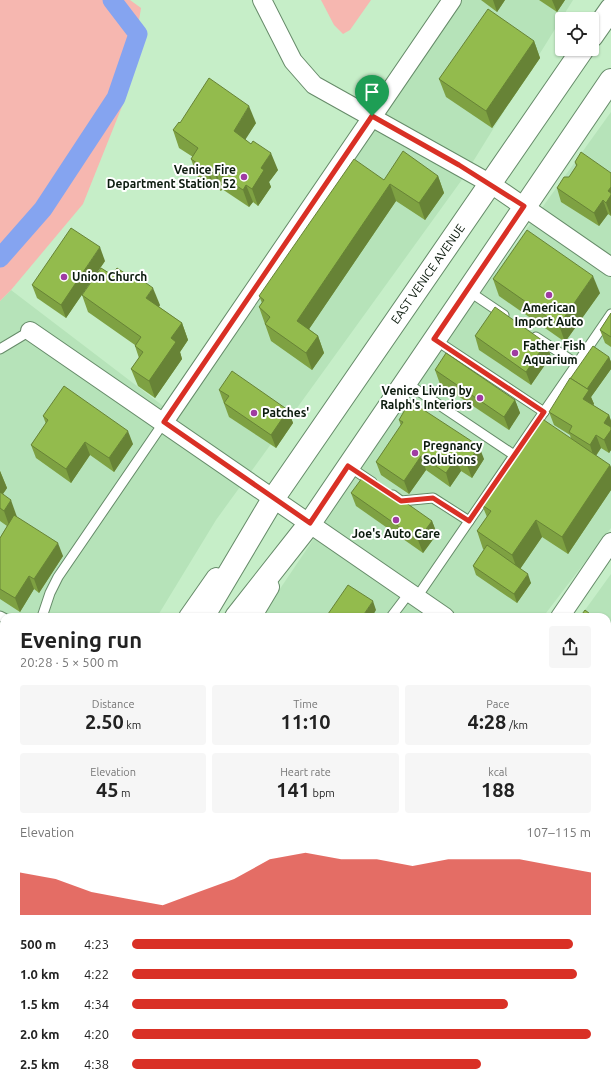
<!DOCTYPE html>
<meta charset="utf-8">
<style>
body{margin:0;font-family:Ubuntu,sans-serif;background:#f6f6f6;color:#222;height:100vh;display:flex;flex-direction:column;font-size:15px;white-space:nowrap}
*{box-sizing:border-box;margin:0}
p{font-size:13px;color:#767676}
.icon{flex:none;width:22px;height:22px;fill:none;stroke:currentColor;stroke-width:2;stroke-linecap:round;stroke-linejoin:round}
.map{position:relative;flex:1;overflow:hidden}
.panel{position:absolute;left:0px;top:613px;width:611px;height:474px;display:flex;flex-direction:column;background:#fff;border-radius:12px 12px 0 0;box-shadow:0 1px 3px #0004}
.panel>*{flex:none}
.fabs{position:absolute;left:555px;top:12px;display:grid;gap:8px}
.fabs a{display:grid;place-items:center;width:44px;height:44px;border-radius:4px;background:#fff;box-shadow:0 1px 3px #0004;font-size:20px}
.pin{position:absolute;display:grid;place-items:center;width:34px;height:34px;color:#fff;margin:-41px -17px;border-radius:50% 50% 50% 0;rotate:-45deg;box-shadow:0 0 4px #0007}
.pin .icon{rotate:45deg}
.round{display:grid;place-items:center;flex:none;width:42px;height:42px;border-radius:4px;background:#f6f6f6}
.headline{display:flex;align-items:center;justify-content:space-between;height:68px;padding:0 20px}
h1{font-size:22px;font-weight:700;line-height:30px}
.stats{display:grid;grid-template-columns:repeat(3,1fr);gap:6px;height:68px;padding:4px 20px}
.stats div{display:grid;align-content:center;border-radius:4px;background:#f6f6f6;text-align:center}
.stats b{font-size:20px;font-weight:700}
.stats small{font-size:11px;font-weight:400}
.stats p{font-size:11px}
.chart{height:112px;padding:8px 20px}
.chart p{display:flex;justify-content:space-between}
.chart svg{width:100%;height:72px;margin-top:4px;fill:#d93025;opacity:.7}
ul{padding:0 20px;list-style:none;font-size:13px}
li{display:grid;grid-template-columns:64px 48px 1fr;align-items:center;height:30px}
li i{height:10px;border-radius:5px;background:#d93025}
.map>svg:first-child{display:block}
</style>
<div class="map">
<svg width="611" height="1087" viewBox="0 0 611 1087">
<rect width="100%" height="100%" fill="#c6eec8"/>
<g fill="#b6e3b9">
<polygon points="456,0 573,0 461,181 216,520 157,617 4,617 4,901 0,907 0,301 11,290 171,412"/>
<polygon points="611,112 611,528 543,617 261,617 464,316"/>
<polygon points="611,574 611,1087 0,1087 0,980 4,973 4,1083 607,1083 607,617 580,617"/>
</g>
<g fill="#f6b7b0">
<polygon points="0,0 130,0 141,8 127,94 83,204 11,290 0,301"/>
<polygon points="321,0 371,0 350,30 343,34 334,25"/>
</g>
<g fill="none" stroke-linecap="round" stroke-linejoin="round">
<polyline stroke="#85a4f0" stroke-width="19" points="0,258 43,209 116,98 138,34 112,0"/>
<g stroke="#668b69" stroke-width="11">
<g id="service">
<polyline points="467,290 504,315"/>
<polyline points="536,337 577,364"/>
<polyline points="434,339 544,412"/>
<polyline points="0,349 30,331"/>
<polyline points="405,382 514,455"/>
<polyline points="348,466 372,482"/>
<polyline points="393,495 401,501 433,498 469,521"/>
<polyline points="417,597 611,314"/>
<polyline points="0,616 4,618"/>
<polyline points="42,617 50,593 58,577 164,422"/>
<polyline points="391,617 410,592"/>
<polyline points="316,1087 317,1083"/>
<polyline points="432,1087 433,1083"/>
</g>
</g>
<g stroke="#668b69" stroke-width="20">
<g id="minor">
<polyline points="262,0 293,61 314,85 491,184 611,267"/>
<polyline points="30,331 445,617"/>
<polyline points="164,422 452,0"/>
<polyline points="188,617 216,577"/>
<polyline points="252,617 270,587"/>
<polyline points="560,617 611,542"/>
<polyline points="607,720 611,721"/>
<polyline points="0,888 4,882"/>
<polyline points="0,996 4,990"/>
<polyline points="0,1055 4,1056"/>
<polyline points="113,1083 129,1087"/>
<polyline points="595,1087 595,1083"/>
</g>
</g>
<g stroke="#668b69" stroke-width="24">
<g id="primary">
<polyline points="592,36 611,9"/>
<polyline points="203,617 273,499 583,49"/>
<polyline points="236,617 310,523 611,80"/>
<polyline points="0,935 4,929"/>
</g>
</g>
<use href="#service" stroke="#fff" stroke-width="9"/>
<use href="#minor" stroke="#fff" stroke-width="18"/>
<use href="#primary" stroke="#fff" stroke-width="22"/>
</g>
<g fill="#7ea142">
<polygon points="481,0 505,0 497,12"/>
<polygon points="539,0 565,0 557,12"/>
<polygon points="534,41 540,58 492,128 446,97 439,79"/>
<polygon points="180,123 256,123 245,139 278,170 269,182 271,187 258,206 253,202 249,207 222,189 221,191 214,186 213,187 197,176 191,159 193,157 179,148 173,130"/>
<polygon points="575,162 611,173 611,216 608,214 599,226 561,202 557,188 569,177 576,166"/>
<polygon points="438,176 444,193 425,220 396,201 309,329 318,336 324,353 312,370 271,341 259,307 262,303 259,296 384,180"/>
<polygon points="105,261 66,318 37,298 32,285"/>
<polygon points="493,279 600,293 565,342 499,296"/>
<polygon points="82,295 160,305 159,307 182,323 188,340 180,352 182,359 155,398 138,386 131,369 139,358 135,346 135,345 88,312"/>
<polygon points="611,313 611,347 605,343 600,330"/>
<polygon points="475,336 551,356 531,385 479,350"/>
<polygon points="609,357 611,362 611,369 591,397 594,404 593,405 609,415 611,421 611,450 609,453 601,448 596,456 611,467 611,490 568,554 542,537 520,569 531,583 517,603 476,575 473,566 484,549 483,549 477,531 487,517 482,505 571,439 570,435 554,425 549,412"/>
<polygon points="435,370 515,400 520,413 509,430 440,384"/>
<polygon points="219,390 288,410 293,423 276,448 229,417"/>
<polygon points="43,416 133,444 114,472 90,455 71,483 36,458 31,445 46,424"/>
<polygon points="399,420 484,459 472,478 461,471 450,487 426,470 409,494 381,475 376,462 401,426"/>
<polygon points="0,471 7,488 3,494 17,517 63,556 39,593 34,589 20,612 0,599 0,538 7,526 0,521"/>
<polygon points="351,493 432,521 437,534 423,553 356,506"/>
<rect x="438" y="1083" width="87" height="4"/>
</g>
<g fill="#678336">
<polygon points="493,0 505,0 497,12"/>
<polygon points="552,0 565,0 557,12"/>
<polygon points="534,41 540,58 492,128 486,111"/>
<polygon points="249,106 256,123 240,148 234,131"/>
<polygon points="271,153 278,170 269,182 271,187 258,206 252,189 261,168"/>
<polygon points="208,169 214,186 213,187 207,170"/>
<polygon points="216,172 222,189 221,191 215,174"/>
<polygon points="438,176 444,193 425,220 419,203"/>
<polygon points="390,184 396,201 303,338 297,321"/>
<polygon points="246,185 253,202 249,207 243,190"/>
<polygon points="611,187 611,216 606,203 608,191"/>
<polygon points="603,200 608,214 599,226 594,213"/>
<polygon points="100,247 105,261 66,318 61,305"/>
<polygon points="593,276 600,293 565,342 559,325"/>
<polygon points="153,288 160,305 153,315 146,298"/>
<polygon points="182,323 188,340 180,352 182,359 155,398 149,381 171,338"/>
<polygon points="318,336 324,353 312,370 306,353"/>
<polygon points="546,343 551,356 531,385 526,372"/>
<polygon points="609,357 611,362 611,369 591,397 594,404 588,412 583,399 586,390"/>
<polygon points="515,400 520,413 509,430 504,417"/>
<polygon points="288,410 293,423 276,448 271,435"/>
<polygon points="609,415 611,421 611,450 609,453 604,440 604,423"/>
<polygon points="128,431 133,444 114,472 109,458"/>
<polygon points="596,435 601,448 594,458 590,445"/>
<polygon points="85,442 90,455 71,483 66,469"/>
<polygon points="479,446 484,459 472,478 467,465"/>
<polygon points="421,456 426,470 409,494 404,481"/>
<polygon points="456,458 461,471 450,487 446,473"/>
<polygon points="610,465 611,467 611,490 568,554 562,537"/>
<polygon points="0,471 7,488 0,498"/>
<polygon points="11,500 17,517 10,528 4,511"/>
<polygon points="536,520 542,537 518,572 512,555"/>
<polygon points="432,521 437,534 423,553 418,540"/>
<polygon points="58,543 63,556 39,593 34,579"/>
<polygon points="528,574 531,583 517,603 514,594"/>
<polygon points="29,576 34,589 20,612 15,598"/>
<polygon points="373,601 376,610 372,617 362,617"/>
<polygon points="4,805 4,831 0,837 0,811"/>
<polygon points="472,1083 479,1083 479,1087 471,1087"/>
<polygon points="520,1083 525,1083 525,1087 521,1087"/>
</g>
<g fill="#93bb4d" stroke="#678336">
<polygon points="488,9 534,41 486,111 439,79"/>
<polygon points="209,78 249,106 234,131 251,144 253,141 271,153 261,168 264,170 252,189 246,185 243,190 216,172 215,174 208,169 207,170 191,159 198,148 173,130 179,122 180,123"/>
<polygon points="403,151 438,176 419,203 390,184 297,321 318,336 306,353 265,324 270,317 259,307 264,300 259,296 354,159 384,180"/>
<polygon points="581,152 611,173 611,187 608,191 611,193 611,195 606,203 603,200 594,213 557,188 564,177 569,177 577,165 575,162"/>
<polygon points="71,228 100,247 61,305 32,285"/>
<polygon points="527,230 593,276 559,325 493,279"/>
<polygon points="101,268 112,275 117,268 132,278 135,275 153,288 146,298 182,323 171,338 176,342 149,381 131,369 143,352 135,346 141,337 82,295"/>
<polygon points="495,307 546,343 526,372 475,336"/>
<polygon points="611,313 611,337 600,330"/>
<polygon points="593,346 609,357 587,389 570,378 570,379"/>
<polygon points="446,353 515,400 504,417 435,370"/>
<polygon points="232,371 288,410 271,435 224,403 229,396 219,390"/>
<polygon points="570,378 589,390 583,399 609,415 604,423 611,427 611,430 604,440 596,435 590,445 569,432 572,426 549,412"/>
<polygon points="64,386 128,431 109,458 85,442 66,469 31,445 48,420 43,416"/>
<polygon points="410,401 479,446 467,465 456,458 446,473 421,456 404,481 376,462 403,422 399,420"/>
<polygon points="541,418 610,465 562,537 536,520 512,555 477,531 491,511 482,505"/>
<polygon points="365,474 432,521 418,540 351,493"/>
<polygon points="0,492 11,500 4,511 0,508"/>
<polygon points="14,515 58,543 34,579 29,576 15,598 0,589 0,538"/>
<polygon points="487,545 528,574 514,594 473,566"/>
<polygon points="348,585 373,601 362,617 332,617 328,614"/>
<polygon points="585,610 594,617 580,617"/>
<polygon points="0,785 4,788 4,805 0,811"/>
<polygon points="438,1083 472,1083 471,1087 438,1087"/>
<rect x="478" y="1083" width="27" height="4"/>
</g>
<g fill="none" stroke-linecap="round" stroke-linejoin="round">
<g stroke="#fff" stroke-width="8">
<polygon id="route" points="372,116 459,165 524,206 434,339 544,412 469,521 433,498 401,501 348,466 310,523 164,422"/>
</g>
<use href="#route" stroke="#d93025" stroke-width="5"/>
</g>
<g fill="#9f3ca2" stroke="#fff" stroke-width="1.5">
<circle cx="244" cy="177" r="4"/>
<circle cx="64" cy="277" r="4"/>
<circle cx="549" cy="295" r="4"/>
<circle cx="515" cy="353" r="4"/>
<circle cx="480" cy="398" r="4"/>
<circle cx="254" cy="413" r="4"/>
<circle cx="415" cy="453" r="4"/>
<circle cx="396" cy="520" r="4"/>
</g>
<g text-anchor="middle" stroke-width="4" stroke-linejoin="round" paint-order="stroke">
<g font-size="12" font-weight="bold" fill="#0c1b0e" stroke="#fff" text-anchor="start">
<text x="236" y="174" text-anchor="end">Venice Fire<tspan x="236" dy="14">Department Station 52</tspan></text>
<text x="72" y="281">Union Church</text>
<text x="549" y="312" text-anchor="middle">American<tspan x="549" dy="14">Import Auto</tspan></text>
<text x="523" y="350">Father Fish<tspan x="523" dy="14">Aquarium</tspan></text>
<text x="472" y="395" text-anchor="end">Venice Living by<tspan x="472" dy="14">Ralph's Interiors</tspan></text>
<text x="262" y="417">Patches'</text>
<text x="423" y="450">Pregnancy<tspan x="423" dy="14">Solutions</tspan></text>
<text x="396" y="538" text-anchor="middle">Joe's Auto Care</text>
</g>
<g font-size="12" fill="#0c1b0e" stroke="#fff">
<text transform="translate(428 274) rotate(-55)" y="4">EAST VENICE AVENUE</text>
</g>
</g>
</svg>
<div class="fabs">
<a><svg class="icon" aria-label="locate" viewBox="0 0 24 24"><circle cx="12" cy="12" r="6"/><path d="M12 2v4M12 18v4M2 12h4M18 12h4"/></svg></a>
</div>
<div class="pin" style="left:372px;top:116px;background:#1e9e55"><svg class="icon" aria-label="arrive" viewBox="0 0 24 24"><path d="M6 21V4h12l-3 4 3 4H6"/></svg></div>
<section class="panel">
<div class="headline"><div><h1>Evening run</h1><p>20:28 · 5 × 500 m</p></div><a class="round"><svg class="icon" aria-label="share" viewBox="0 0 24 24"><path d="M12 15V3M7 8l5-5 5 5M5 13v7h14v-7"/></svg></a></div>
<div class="stats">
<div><p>Distance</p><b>2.50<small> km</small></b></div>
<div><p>Time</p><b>11:10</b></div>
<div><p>Pace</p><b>4:28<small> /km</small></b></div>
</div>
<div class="stats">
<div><p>Elevation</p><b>45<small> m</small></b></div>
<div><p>Heart rate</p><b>141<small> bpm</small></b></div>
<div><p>kcal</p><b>188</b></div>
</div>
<div class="chart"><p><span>Elevation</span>107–115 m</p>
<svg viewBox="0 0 160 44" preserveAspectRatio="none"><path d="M0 44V18L10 22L20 30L30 34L40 38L50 30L60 22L70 10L80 6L90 10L100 10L110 14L120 10L130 10L140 10L150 14L160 18V44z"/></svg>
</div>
<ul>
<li><b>500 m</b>4:23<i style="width:96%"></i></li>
<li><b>1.0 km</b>4:22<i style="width:97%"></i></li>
<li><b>1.5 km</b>4:34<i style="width:82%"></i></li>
<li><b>2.0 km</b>4:20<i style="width:100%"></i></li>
<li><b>2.5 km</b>4:38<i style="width:76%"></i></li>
</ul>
</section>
</div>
